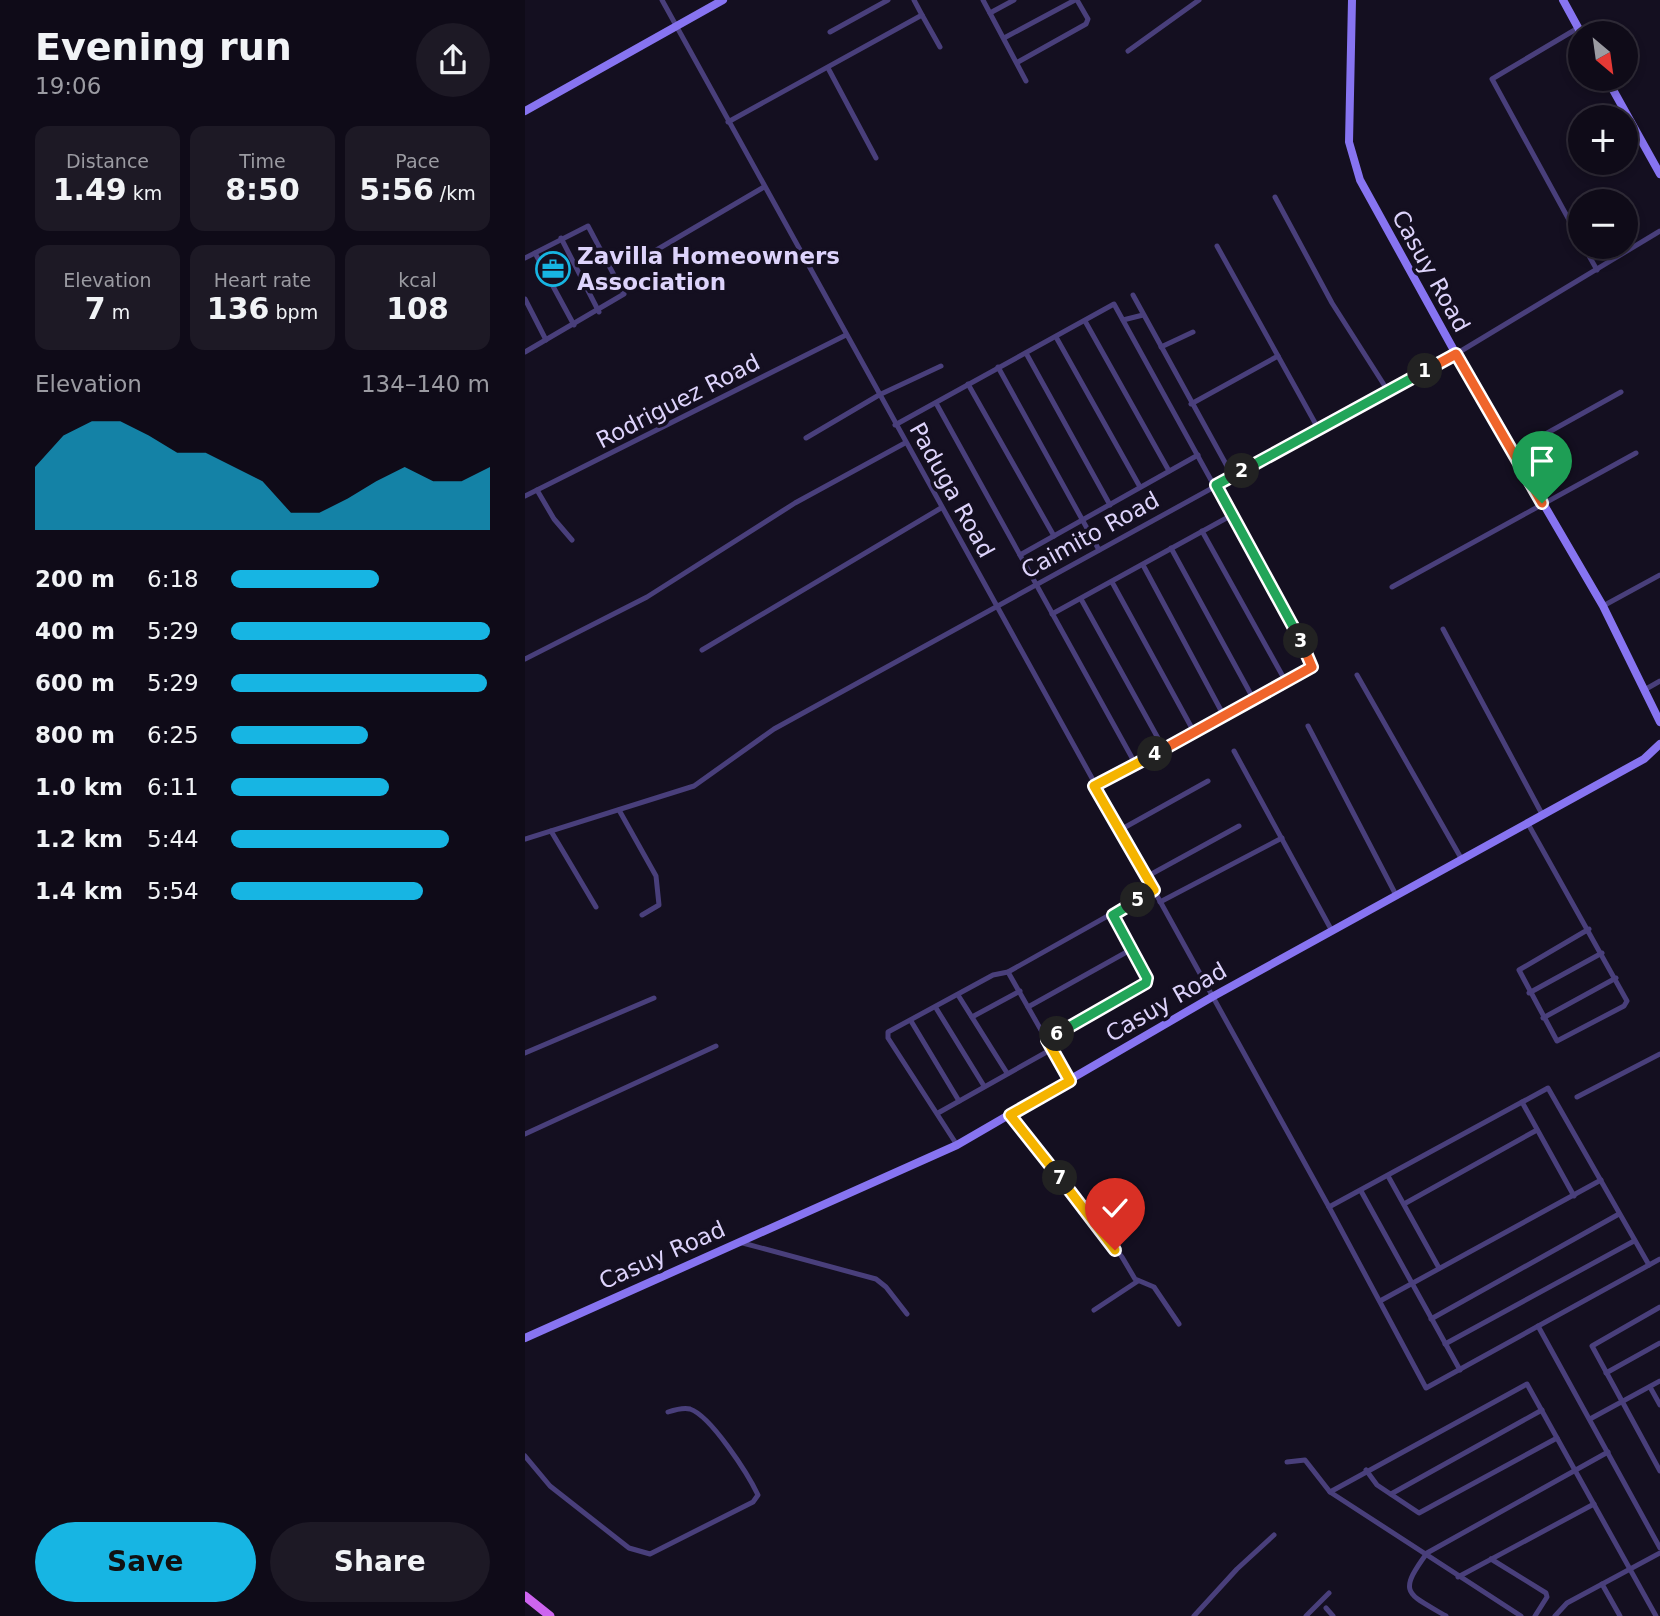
<!DOCTYPE html>
<meta charset="utf-8">
<style>
body{margin:0;font-family:"DejaVu Sans",sans-serif;background:#1d1925;color:#f1f3f6;height:100vh;display:flex;flex-direction:column;font-size:26px;white-space:nowrap}
*{box-sizing:border-box;margin:0}
p{font-size:23px;color:#9b9ba2}
.icon{flex:none;width:38px;height:38px;fill:none;stroke:currentColor;stroke-width:2;stroke-linecap:round;stroke-linejoin:round}
.map{position:relative;flex:1;overflow:hidden}
.drawer{display:flex;flex-direction:column;background:#0f0b18;width:525px}
.drawer>*{flex:none}
.needle{width:46px;rotate:151deg}
.tools{position:absolute;left:1043px;top:21px;display:grid;gap:14px}
.tools a{display:grid;place-items:center;width:70px;height:70px;border-radius:50%;background:#0f0b18;box-shadow:0 4px 10px #0003,0 0 0 2px #2f2b37;font-size:35px}
.pin{position:absolute;display:grid;place-items:center;width:60px;height:60px;color:#fff;margin:-72px -30px;border-radius:50% 50% 50% 0;rotate:-45deg;box-shadow:0 0 7px #0007}
.pin .icon{rotate:45deg}
.km{position:absolute;width:35px;height:35px;margin:-18px;border-radius:50%;background:#222;color:#fff;font-size:19px;line-height:35px;text-align:center}
.round{display:grid;place-items:center;flex:none;width:74px;height:74px;border-radius:37px;background:#1d1925}
.overview{display:flex;align-items:center;justify-content:space-between;height:119px;padding:0 35px}
h1{font-size:38px;font-weight:800;line-height:52px}
.figures{display:grid;grid-template-columns:repeat(3,1fr);gap:10px;height:119px;padding:7px 35px}
.figures div{display:grid;align-content:center;border-radius:14px;background:#1d1925;text-align:center}
.figures b{font-size:30px;font-weight:800}
.figures small{font-size:19px;font-weight:400}
.figures p{font-size:19px}
.chart{height:196px;padding:14px 35px}
.chart p{display:flex;justify-content:space-between}
.chart svg{width:100%;height:126px;margin-top:7px;fill:#17b5e3;opacity:.7}
.cta{display:flex;gap:14px;margin-top:auto;padding:14px 35px}
.cta a{flex:1;height:80px;border-radius:42px;background:#17b5e3;color:#111;font-size:28px;font-weight:800;line-height:80px;text-align:center}
.cta a+a{background:#1d1925;color:#f1f3f6}
ul{padding:0 35px;list-style:none;font-size:23px}
li{display:grid;grid-template-columns:112px 84px 1fr;align-items:center;height:52px}
li i{height:18px;border-radius:9px;background:#17b5e3}
main{display:flex;flex:1;min-height:0}
.map>svg:first-child{display:block}
</style>
<main>
<section class="drawer">
<div class="overview"><div><h1>Evening run</h1><p>19:06</p></div><a class="round"><svg class="icon" aria-label="share" viewBox="0 0 24 24"><path d="M12 15V3M7 8l5-5 5 5M5 13v7h14v-7"/></svg></a></div>
<div class="figures">
<div><p>Distance</p><b>1.49<small> km</small></b></div>
<div><p>Time</p><b>8:50</b></div>
<div><p>Pace</p><b>5:56<small> /km</small></b></div>
</div>
<div class="figures">
<div><p>Elevation</p><b>7<small> m</small></b></div>
<div><p>Heart rate</p><b>136<small> bpm</small></b></div>
<div><p>kcal</p><b>108</b></div>
</div>
<div class="chart"><p><span>Elevation</span>134–140 m</p>
<svg viewBox="0 0 160 44" preserveAspectRatio="none"><path d="M0 44V22L10 11L20 6L30 6L40 11L50 17L60 17L70 22L80 27L90 38L100 38L110 33L120 27L130 22L140 27L150 27L160 22V44z"/></svg>
</div>
<ul>
<li><b>200 m</b>6:18<i style="width:57%"></i></li>
<li><b>400 m</b>5:29<i style="width:100%"></i></li>
<li><b>600 m</b>5:29<i style="width:99%"></i></li>
<li><b>800 m</b>6:25<i style="width:53%"></i></li>
<li><b>1.0 km</b>6:11<i style="width:61%"></i></li>
<li><b>1.2 km</b>5:44<i style="width:84%"></i></li>
<li><b>1.4 km</b>5:54<i style="width:74%"></i></li>
</ul>
<div class="cta"><a>Save</a><a>Share</a></div>
</section>
<div class="map">
<svg width="1135" height="1616" viewBox="0 0 1135 1616">
<rect width="100%" height="100%" fill="#140f20"/>
<g fill="none" stroke-linecap="round" stroke-linejoin="round">
<g stroke="#493f7b" stroke-width="5">
<polyline points="137,0 804,1207 901,1388 1135,1259"/>
<polyline points="458,0 501,81"/>
<polyline points="465,13 489,0"/>
<polyline points="397,15 415,47"/>
<polyline points="1053,28 967,79 1055,240"/>
<polyline points="305,32 363,0"/>
<polyline points="479,38 550,0"/>
<polyline points="603,51 674,0"/>
<polyline points="493,62 561,24 563,19 552,0"/>
<polyline points="303,68 351,158"/>
<polyline points="203,122 397,15 389,0"/>
<polyline points="750,197 807,303 863,391"/>
<polyline points="36,238 74,312"/>
<polyline points="692,246 794,430"/>
<polyline points="1059,247 1072,270"/>
<polyline points="128,252 239,187"/>
<polyline points="10,253 49,325"/>
<polyline points="0,258 63,226 99,294 0,352"/>
<polyline points="608,295 708,477"/>
<polyline points="0,299 21,340"/>
<polyline points="598,320 618,315"/>
<polyline points="560,321 644,471"/>
<polyline points="531,337 615,487"/>
<polyline points="636,347 668,332"/>
<polyline points="501,353 585,505"/>
<polyline points="473,367 574,550"/>
<polyline points="443,384 529,536"/>
<polyline points="411,403 611,765"/>
<polyline points="666,404 753,356"/>
<polyline points="370,425 589,304 788,665 569,786"/>
<polyline points="281,438 354,395 416,366"/>
<polyline points="988,452 1096,392"/>
<polyline points="12,490 29,519 47,540"/>
<polyline points="0,496 321,335"/>
<polyline points="677,531 761,682"/>
<polyline points="646,548 729,700"/>
<polyline points="495,555 673,455"/>
<polyline points="618,565 699,716"/>
<polyline points="587,582 669,732"/>
<polyline points="867,587 1111,453"/>
<polyline points="556,599 639,749"/>
<polyline points="1078,606 1135,575"/>
<polyline points="527,614 707,515"/>
<polyline points="918,629 1017,814"/>
<polyline points="177,650 416,508"/>
<polyline points="0,659 122,597 270,503 380,443"/>
<polyline points="832,675 936,858"/>
<polyline points="1121,689 1135,681"/>
<polyline points="783,726 871,895"/>
<polyline points="709,751 807,931"/>
<polyline points="94,810 131,876 134,905 117,915"/>
<polyline points="1002,822 1102,1001 1099,1006 1032,1041 994,970 1064,929"/>
<polyline points="595,830 683,781"/>
<polyline points="26,831 71,907"/>
<polyline points="0,839 169,786 249,729 931,354 1135,231"/>
<polyline points="621,877 714,826"/>
<polyline points="635,902 757,838"/>
<polyline points="483,972 545,1081"/>
<polyline points="1004,993 1077,953"/>
<polyline points="433,995 482,1073"/>
<polyline points="503,1007 607,949"/>
<polyline points="411,1008 459,1086"/>
<polyline points="447,1017 495,991"/>
<polyline points="1018,1018 1091,978"/>
<polyline points="386,1021 434,1101"/>
<polyline points="522,1040 621,983 622,978 588,915"/>
<polyline points="0,1053 129,998"/>
<polyline points="1052,1097 1135,1054"/>
<polyline points="997,1102 1049,1196"/>
<polyline points="413,1113 527,1049"/>
<polyline points="485,1115 597,1257 610,1279 629,1287 654,1324"/>
<polyline points="0,1134 191,1046"/>
<polyline points="432,1145 363,1038 363,1032 468,975 483,972 629,890"/>
<polyline points="863,1176 914,1268"/>
<polyline points="836,1191 935,1370"/>
<polyline points="879,1204 1012,1130"/>
<polyline points="804,1207 1023,1088 1124,1265"/>
<polyline points="214,1242 351,1279 361,1287 382,1314"/>
<polyline points="855,1301 1076,1180"/>
<polyline points="1135,1307 1067,1346 1135,1471"/>
<polyline points="569,1310 613,1281"/>
<polyline points="906,1319 1094,1214"/>
<polyline points="1013,1326 1135,1548"/>
<polyline points="920,1344 1109,1241"/>
<polyline points="1081,1373 1135,1343"/>
<polyline points="1125,1387 1135,1405"/>
<polyline points="1065,1419 1135,1381"/>
<path d="M0,1456L25,1486L104,1548L125,1554L228,1502L233,1495C223,1474 186,1416 165,1409C158,1407 149,1410 143,1412"/>
<polyline points="762,1462 780,1460 805,1492 996,1616"/>
<polyline points="841,1470 852,1485 894,1513 1032,1438"/>
<polyline points="805,1492 1002,1384 1131,1616"/>
<polyline points="866,1494 1017,1410"/>
<polyline points="966,1559 1021,1593 1022,1597 1010,1616"/>
<polyline points="933,1577 1069,1504"/>
<polyline points="1077,1584 1095,1616"/>
<polyline points="801,1608 808,1616"/>
<polyline points="669,1616 712,1569 749,1535"/>
<polyline points="781,1616 804,1593"/>
<path d="M921,1616C882,1593 872,1594 902,1553L1083,1452"/>
<polyline points="1030,1616 1042,1603 1135,1553"/>
</g>
<g stroke="#8774f1" stroke-width="8">
<polyline points="827,0 824,142 835,180 931,354 1078,606 1135,722"/>
<polyline points="1038,0 1056,33"/>
<polyline points="1082,79 1135,174"/>
<polyline points="0,111 198,0"/>
<polyline points="0,1338 432,1145 687,997 1119,759 1135,744"/>
</g>
<polyline stroke="#cd65ef" stroke-width="9" points="0,1596 25,1616"/>
</g>
<g fill="none" stroke-linecap="round" stroke-linejoin="round">
<g stroke="#fff" stroke-width="14">
<polyline id="split-1" points="900,371 931,354 1017,503"/>
</g>
<g stroke="#fff" stroke-width="14">
<polyline id="split-2" points="717,471 900,371"/>
</g>
<g stroke="#fff" stroke-width="14">
<polyline id="split-3" points="717,471 691,485 776,641"/>
</g>
<g stroke="#fff" stroke-width="14">
<polyline id="split-4" points="630,754 787,667 776,641"/>
</g>
<g stroke="#fff" stroke-width="14">
<polyline id="split-5" points="613,900 629,890 569,786 630,754"/>
</g>
<g stroke="#fff" stroke-width="14">
<polyline id="split-6" points="532,1034 621,983 622,978 588,915 613,900"/>
</g>
<g stroke="#fff" stroke-width="14">
<polyline id="split-7" points="532,1034 522,1040 545,1081 485,1115 535,1178"/>
</g>
<g stroke="#fff" stroke-width="14">
<polyline id="split-8" points="535,1178 590,1250"/>
</g>
<use href="#split-1" stroke="#f0652b" stroke-width="9"/>
<use href="#split-2" stroke="#22a559" stroke-width="9"/>
<use href="#split-3" stroke="#22a559" stroke-width="9"/>
<use href="#split-4" stroke="#f0652b" stroke-width="9"/>
<use href="#split-5" stroke="#f5b400" stroke-width="9"/>
<use href="#split-6" stroke="#22a559" stroke-width="9"/>
<use href="#split-7" stroke="#f5b400" stroke-width="9"/>
<use href="#split-8" stroke="#f5b400" stroke-width="9"/>
</g>
<defs>
<g id="office-ring" transform="scale(1.75)"><circle r="9.5" fill="#140f20" stroke="#17b5e3" stroke-width="1.5"/><path d="M-6-3h4V-5.5h4V-3h4V5H-6ZM-1-4.5V-3h2v-1.5ZM-6 0V1H6V0Z" fill="#17b5e3"/></g>
</defs>
<g fill-rule="evenodd">
<use href="#office-ring" x="28" y="269"/>
</g>
<g text-anchor="middle" stroke-width="7" stroke-linejoin="round" paint-order="stroke">
<g font-size="23" font-weight="bold" fill="#ddd3fb" stroke="#140f20" text-anchor="start">
<text x="52" y="264">Zavilla Homeowners<tspan x="52" dy="26">Association</tspan></text>
</g>
<g font-size="23" fill="#ddd3fb" stroke="#140f20">
<text transform="translate(906 271) rotate(61)" y="8">Casuy Road</text>
<text transform="translate(153 401) rotate(-27)" y="8">Rodriguez Road</text>
<text transform="translate(427 490) rotate(61)" y="8">Paduga Road</text>
<text transform="translate(565 535) rotate(-29)" y="8">Caimito Road</text>
<text transform="translate(641 1002) rotate(-30)" y="8">Casuy Road</text>
<text transform="translate(137 1255) rotate(-24)" y="8">Casuy Road</text>
</g>
</g>
</svg>
<div class="tools">
<a><svg class="needle" viewBox="-14 -14 28 28"><path d="M0-13l5 13h-10z" fill="#e53935"/><path d="M0 13l5-13h-10z" fill="#9b9ba2"/></svg></a>
<a>+</a>
<a>−</a>
</div>
<div class="pin" style="left:1017px;top:503px;background:#1e9e55"><svg class="icon" aria-label="arrive" viewBox="0 0 24 24"><path d="M6 21V4h12l-3 4 3 4H6"/></svg></div>
<div class="pin" style="left:590px;top:1250px;background:#d93025"><svg class="icon" aria-label="check" viewBox="0 0 24 24"><path d="M5 12l5 5 9-10"/></svg></div>
<b class="km" style="left:900px;top:371px">1</b>
<b class="km" style="left:717px;top:471px">2</b>
<b class="km" style="left:776px;top:641px">3</b>
<b class="km" style="left:630px;top:754px">4</b>
<b class="km" style="left:613px;top:900px">5</b>
<b class="km" style="left:532px;top:1034px">6</b>
<b class="km" style="left:535px;top:1178px">7</b>
</div>
</main>
